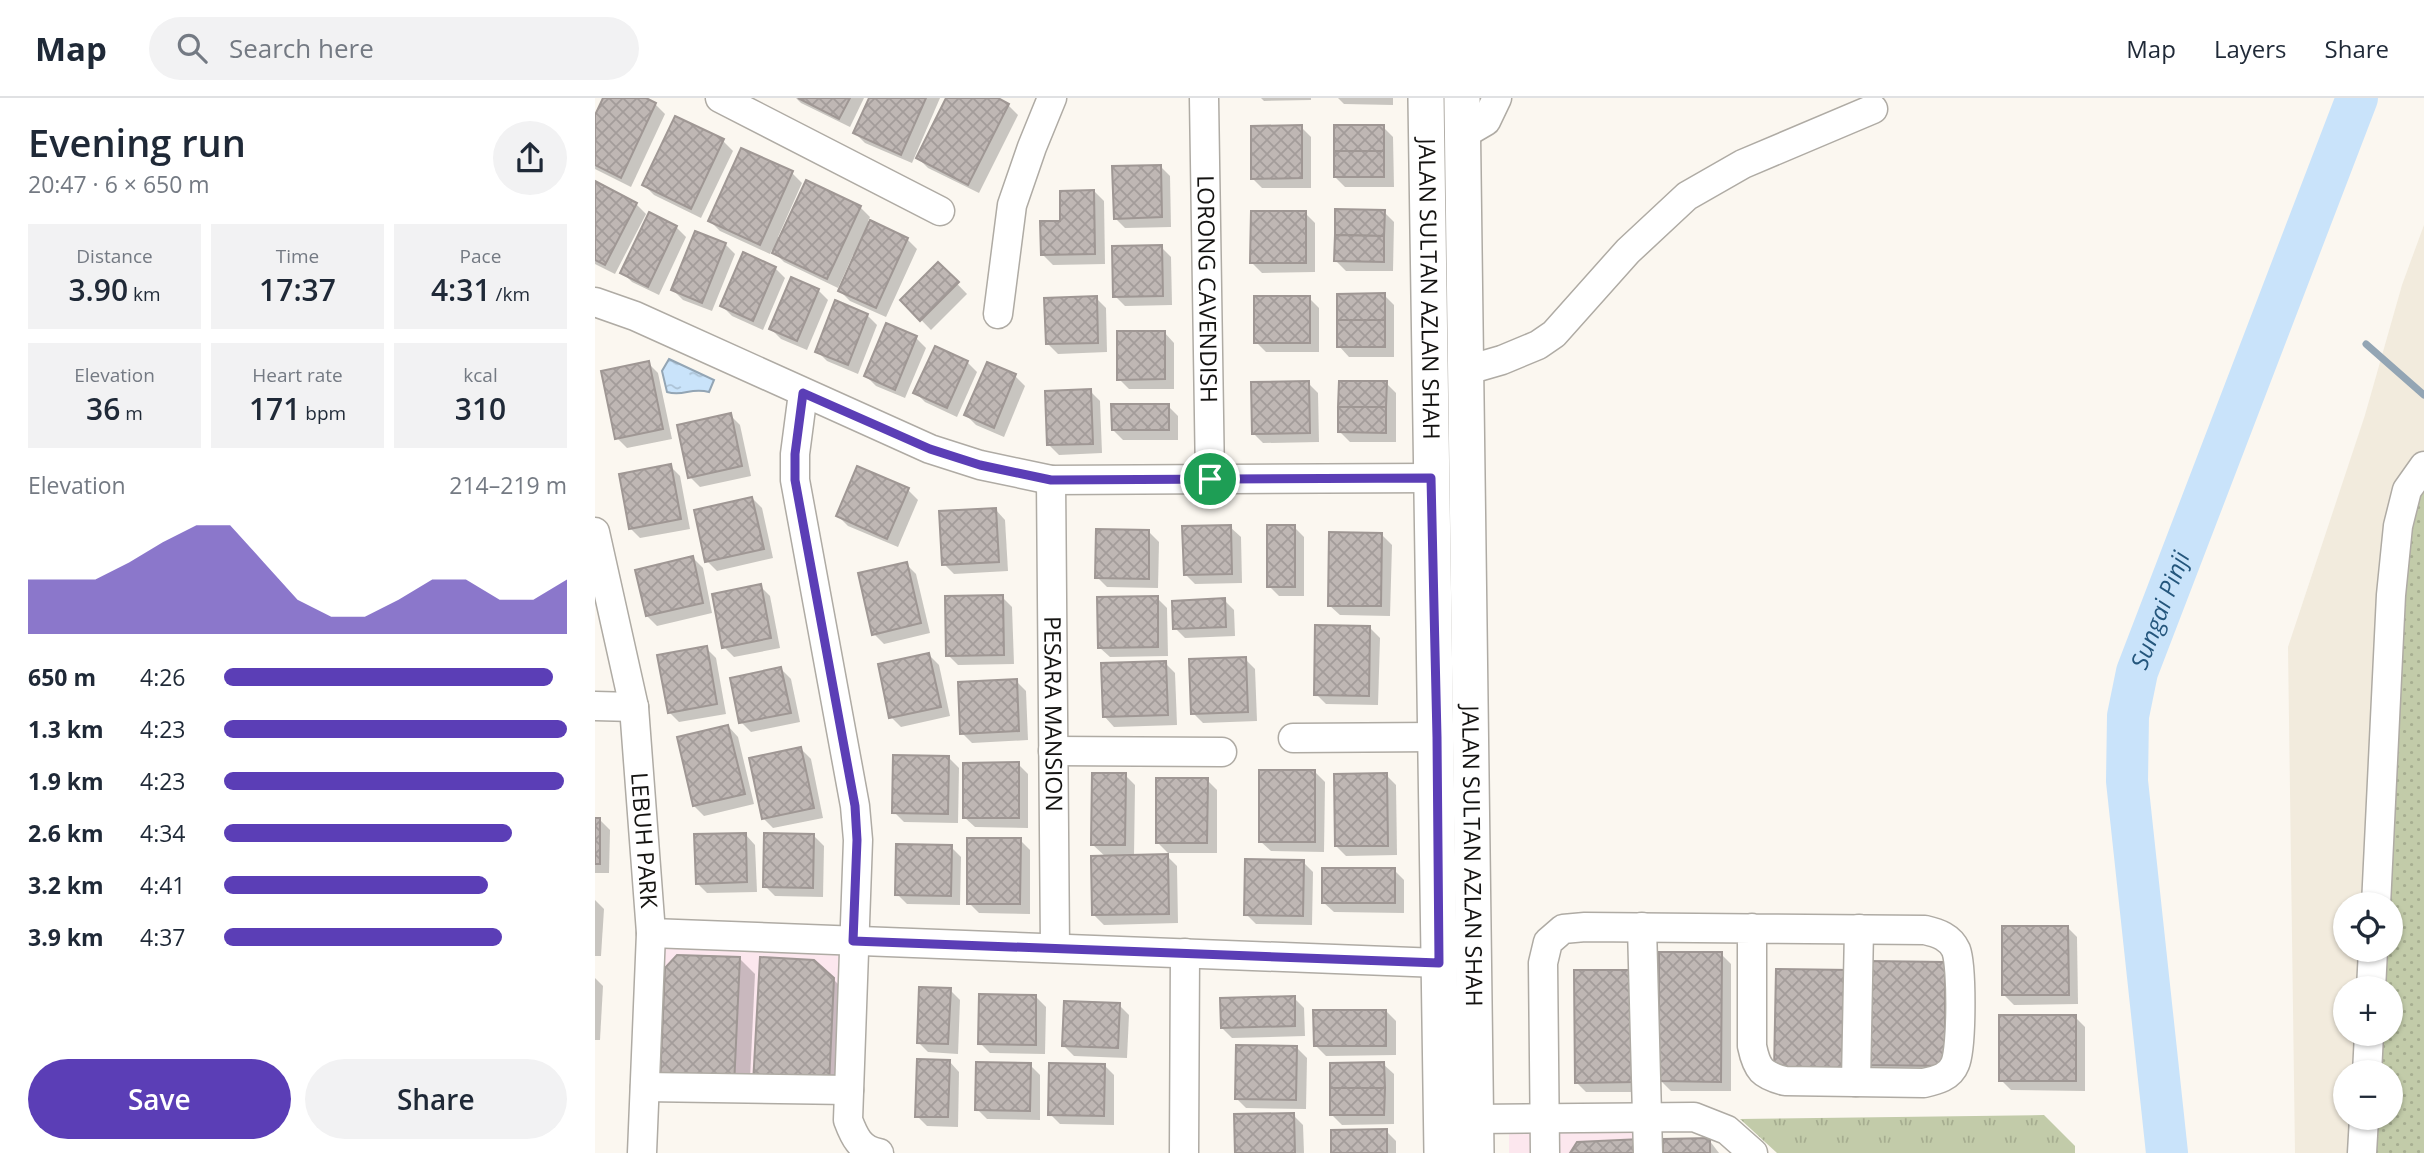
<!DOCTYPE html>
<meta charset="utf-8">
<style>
body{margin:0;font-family:"Open Sans",sans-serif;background:#f2f2f3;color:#1f2937;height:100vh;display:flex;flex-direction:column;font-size:26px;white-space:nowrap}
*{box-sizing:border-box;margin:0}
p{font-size:23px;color:#747a83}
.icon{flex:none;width:38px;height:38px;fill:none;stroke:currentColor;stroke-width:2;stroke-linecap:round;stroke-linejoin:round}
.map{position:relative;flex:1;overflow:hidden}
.drawer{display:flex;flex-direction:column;background:#fff;width:595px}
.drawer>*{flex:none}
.tools{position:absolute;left:1738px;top:794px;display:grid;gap:14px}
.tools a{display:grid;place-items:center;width:70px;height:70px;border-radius:50%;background:#fff;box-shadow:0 2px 5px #0004;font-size:35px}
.pin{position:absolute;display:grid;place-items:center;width:60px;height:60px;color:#fff;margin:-30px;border:4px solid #fff;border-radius:50%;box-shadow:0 2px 7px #0007}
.round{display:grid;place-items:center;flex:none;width:74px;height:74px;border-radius:37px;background:#f2f2f3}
.summary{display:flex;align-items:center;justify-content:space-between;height:119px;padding:0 28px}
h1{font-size:38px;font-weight:600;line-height:52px}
.metrics{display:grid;grid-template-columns:repeat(3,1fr);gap:10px;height:119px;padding:7px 28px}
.metrics div{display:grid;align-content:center;border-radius:0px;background:#f2f2f3;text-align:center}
.metrics b{font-size:30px;font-weight:600}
.metrics small{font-size:19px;font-weight:400}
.metrics p{font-size:19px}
.chart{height:196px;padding:14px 28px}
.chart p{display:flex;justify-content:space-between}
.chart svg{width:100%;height:126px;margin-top:7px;fill:#5b3eb6;opacity:.7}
.button{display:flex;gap:14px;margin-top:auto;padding:14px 28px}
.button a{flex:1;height:80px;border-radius:42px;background:#5b3eb6;color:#fff;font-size:28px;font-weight:600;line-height:80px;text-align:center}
.button a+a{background:#f2f2f3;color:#1f2937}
ul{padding:0 28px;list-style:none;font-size:23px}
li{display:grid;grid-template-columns:112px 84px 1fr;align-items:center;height:52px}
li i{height:18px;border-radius:9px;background:#5b3eb6}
header{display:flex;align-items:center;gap:42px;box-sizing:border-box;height:98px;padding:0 35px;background:#fff;border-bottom:2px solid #e0e1e3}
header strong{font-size:33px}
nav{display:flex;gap:38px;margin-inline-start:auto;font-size:24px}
.search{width:490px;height:63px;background:#f2f2f3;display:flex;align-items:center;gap:18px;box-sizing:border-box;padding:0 24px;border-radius:38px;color:#747a83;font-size:26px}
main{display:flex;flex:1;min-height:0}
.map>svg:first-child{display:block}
</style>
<header>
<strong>Map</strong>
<div class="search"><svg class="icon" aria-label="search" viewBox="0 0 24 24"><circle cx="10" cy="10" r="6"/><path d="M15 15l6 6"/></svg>Search here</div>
<nav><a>Map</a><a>Layers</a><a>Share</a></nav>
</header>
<main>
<section class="drawer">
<div class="summary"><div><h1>Evening run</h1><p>20:47 · 6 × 650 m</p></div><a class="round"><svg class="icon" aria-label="share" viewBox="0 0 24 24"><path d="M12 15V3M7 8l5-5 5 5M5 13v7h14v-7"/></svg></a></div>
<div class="metrics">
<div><p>Distance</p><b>3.90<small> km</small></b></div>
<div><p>Time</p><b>17:37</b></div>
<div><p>Pace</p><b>4:31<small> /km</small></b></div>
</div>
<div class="metrics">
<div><p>Elevation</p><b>36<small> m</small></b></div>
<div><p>Heart rate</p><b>171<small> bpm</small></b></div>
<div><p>kcal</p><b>310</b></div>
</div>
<div class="chart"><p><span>Elevation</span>214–219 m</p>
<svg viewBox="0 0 160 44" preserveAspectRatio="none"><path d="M0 44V25L10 25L20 25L30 19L40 12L50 6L60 6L70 19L80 32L90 38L100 38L110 32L120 25L130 25L140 32L150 32L160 25V44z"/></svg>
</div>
<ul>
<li><b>650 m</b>4:26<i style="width:96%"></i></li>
<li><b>1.3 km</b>4:23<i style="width:100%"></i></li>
<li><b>1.9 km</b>4:23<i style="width:99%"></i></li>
<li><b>2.6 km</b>4:34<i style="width:84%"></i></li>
<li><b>3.2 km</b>4:41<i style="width:77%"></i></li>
<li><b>3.9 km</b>4:37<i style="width:81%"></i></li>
</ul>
<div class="button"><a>Save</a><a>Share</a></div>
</section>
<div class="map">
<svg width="1829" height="1055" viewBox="0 0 1829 1055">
<defs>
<pattern id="grass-dots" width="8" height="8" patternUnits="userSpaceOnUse" patternTransform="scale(1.75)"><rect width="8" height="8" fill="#c2cba9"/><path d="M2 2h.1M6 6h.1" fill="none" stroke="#a6ad90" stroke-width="1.8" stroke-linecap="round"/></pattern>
<pattern id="park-tufts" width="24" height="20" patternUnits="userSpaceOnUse" patternTransform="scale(1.75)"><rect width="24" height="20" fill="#c2cba9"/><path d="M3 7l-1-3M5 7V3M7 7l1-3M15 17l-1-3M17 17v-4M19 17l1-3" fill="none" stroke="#a6ad90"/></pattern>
<pattern id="water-ripples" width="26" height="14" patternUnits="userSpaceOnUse" patternTransform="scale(1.75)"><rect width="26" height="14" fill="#c9e3fa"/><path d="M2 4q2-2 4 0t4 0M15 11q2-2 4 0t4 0" fill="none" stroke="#acc2d5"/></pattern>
<pattern id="building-cross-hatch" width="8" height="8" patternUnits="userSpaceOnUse" patternTransform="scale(1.75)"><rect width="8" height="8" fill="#bfb7b4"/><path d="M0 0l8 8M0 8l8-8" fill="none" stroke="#a39c9a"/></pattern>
</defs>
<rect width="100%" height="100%" fill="#fbf7f0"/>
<g fill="#fce7ee">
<polygon points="66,847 245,853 240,1007 61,1001"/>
<polygon points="1053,1032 1053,1055 914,1055 914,1034"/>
</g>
<path fill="#f2ebdd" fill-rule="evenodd" d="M1829,127V1055H1700L1693,549L1770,317L1807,187ZM1750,807H1796V852H1750ZM1750,891H1796V936H1750ZM1750,975H1796V1020H1750Z"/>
<polygon fill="url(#grass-dots)" points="1829,376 1829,1055 1773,1055 1775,1020 1796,1020 1796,975 1778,975 1780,936 1796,936 1796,891 1782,891 1784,852 1796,852 1796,807 1786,807 1809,431"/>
<polygon fill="url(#park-tufts)" points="1449,1017 1480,1048 1480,1055 1182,1055 1145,1021"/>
<path fill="url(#water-ripples)" stroke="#93a5b4" stroke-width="2" d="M74,261L119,282L114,294C95,289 89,299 72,294L67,273Z"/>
<g fill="#0003">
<polygon points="10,0 47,0 60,6 70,16 36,89 0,71 0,21"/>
<polygon points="201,0 269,0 255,29 206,5"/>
<polygon points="276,0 345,0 317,65 270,45 260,35"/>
<polygon points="353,0 399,0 413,7 423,17 384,95 333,70 323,60"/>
<polygon points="666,0 716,0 716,2 669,3"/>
<polygon points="743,0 798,0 798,7 749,6"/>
<polygon points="81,20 128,43 138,53 106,120 59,97 49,87"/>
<polygon points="706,29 716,39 716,90 667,90 657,80"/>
<polygon points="788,29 798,39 799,89 750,89 740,79"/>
<polygon points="565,68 575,78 576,129 530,130 520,120"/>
<polygon points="197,75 207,85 183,139 186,140 265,109 275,119 273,123 312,141 322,151 291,219 255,203 245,193 261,159 258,157 243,190 189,164 177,152 175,156 125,133 115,123"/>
<polygon points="0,85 41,106 51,116 20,176 0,166"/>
<polygon points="499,93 509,103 510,166 458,167 448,157 467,124"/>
<polygon points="789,114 799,124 798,173 751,173 741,163"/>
<polygon points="710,115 720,125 720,174 667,175 657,165"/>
<polygon points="81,129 91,139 64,197 37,184 27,174"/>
<polygon points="130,146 140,156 117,213 88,202 78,192"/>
<polygon points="566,149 576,159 577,207 530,208 520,198"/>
<polygon points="343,166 372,196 336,232 307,202"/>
<polygon points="180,170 190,180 168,232 137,218 127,208"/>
<polygon points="223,192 233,202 212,252 186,241 176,231"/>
<polygon points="789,197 799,207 799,259 754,259 744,248"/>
<polygon points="501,200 511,210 512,254 463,256 453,246"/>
<polygon points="714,200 724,210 724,254 671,254 661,244"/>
<polygon points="272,217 282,227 263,276 232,263 222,253"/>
<polygon points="292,227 321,240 331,250 310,300 281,288 271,278"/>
<polygon points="569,234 579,245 579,291 534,291 524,281"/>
<polygon points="372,264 382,274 362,319 330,304 320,294"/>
<polygon points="53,265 63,275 77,341 32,350 22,340"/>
<polygon points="420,278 430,288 409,339 381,327 371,317"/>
<polygon points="713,285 723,295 724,344 668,345 658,335"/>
<polygon points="791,285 801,295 801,344 755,344 745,334"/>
<polygon points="495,293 505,303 507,355 464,357 454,347"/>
<polygon points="573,308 583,318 583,342 528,342 518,332"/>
<polygon points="135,317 145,327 156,378 105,389 95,379"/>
<polygon points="75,368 85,378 95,431 45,440 35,430"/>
<polygon points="313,392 323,402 303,449 253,428 243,418"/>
<polygon points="157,400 167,410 178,460 122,473 112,463"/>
<polygon points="400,411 410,422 413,473 359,476 349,466"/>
<polygon points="635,429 646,439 647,485 600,486 590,476"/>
<polygon points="699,429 709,439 709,498 684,498 674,488"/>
<polygon points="554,434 564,444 563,490 512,489 502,479"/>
<polygon points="787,437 797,447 795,518 745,517 734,507"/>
<polygon points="98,460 108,470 117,515 62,528 52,518"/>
<polygon points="311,466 321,476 335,535 289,546 279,536"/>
<polygon points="165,488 175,498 185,550 139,559 129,549"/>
<polygon points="407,499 417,509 419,566 363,567 353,557"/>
<polygon points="562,500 572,510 573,558 515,559 504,549"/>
<polygon points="629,502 639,512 640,538 590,540 580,530"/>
<polygon points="775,530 785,540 783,607 731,606 721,596"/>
<polygon points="111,550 121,560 131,616 84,624 74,614"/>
<polygon points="334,557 344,567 355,618 306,629 296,619"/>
<polygon points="650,561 660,571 662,623 608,625 598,615"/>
<polygon points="570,565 580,575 582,627 519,629 509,618"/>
<polygon points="186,571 196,581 205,624 156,634 146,624"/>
<polygon points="421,583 431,593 433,642 377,645 367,635"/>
<polygon points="133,628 143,639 159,706 109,718 99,708"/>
<polygon points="206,651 216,661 228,720 178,730 168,720"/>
<polygon points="353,659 364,670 363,725 309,724 299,714"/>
<polygon points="423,666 433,676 433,730 380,729 369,719"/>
<polygon points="720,674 730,684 729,754 676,753 665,743"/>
<polygon points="530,677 540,687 539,758 572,758 582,768 583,825 509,827 499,817 511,759 498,747"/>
<polygon points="791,677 801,687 802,757 751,758 741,748"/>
<polygon points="612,682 622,692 622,755 573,755 563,745"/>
<polygon points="0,722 5,722 15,732 14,775 0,775"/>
<polygon points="150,736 160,747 162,794 112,795 102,785"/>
<polygon points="219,738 229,748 228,799 180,798 170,788"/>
<polygon points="425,742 435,752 435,816 384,815 374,805"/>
<polygon points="356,749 366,759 365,807 312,806 302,796"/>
<polygon points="708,764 718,774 717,827 661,826 651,816"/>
<polygon points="799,772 809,782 809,815 739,814 728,804"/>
<polygon points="0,802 9,811 6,858 0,858"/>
<polygon points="1472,829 1482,839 1483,906 1419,907 1409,897"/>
<polygon points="1126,856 1136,866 1136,993 1076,993 1066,983"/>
<polygon points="145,861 160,876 154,1003 82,998"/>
<polygon points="1350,865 1359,977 1284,977 1274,967"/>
<polygon points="0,880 8,888 5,942 0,942"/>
<polygon points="238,881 254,897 249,1001 175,1001"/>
<polygon points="1049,883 1050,994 991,994 981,984"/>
<polygon points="355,892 365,902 363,956 333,954 323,944"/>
<polygon points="441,899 451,909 450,956 395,955 385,945"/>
<polygon points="699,900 709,910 710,938 637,940 627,930"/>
<polygon points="524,907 534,917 532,960 479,958 469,948"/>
<polygon points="791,913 801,923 801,957 731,958 721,948"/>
<polygon points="1480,919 1490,929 1490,993 1416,992 1406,982"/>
<polygon points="702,950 712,960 711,1011 651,1010 641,1000"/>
<polygon points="354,963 364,974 363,1029 332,1028 322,1018"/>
<polygon points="788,966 799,976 799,1026 747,1027 737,1017"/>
<polygon points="435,967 445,977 445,1022 392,1021 382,1011"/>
<polygon points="509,967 519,977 519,1027 465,1026 455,1016"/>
<polygon points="698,1017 708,1027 709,1055 642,1055"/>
<polygon points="791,1033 801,1043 801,1055 738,1055"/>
<polygon points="1114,1042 1124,1055 1070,1055"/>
</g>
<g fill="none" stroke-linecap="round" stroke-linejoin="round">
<polyline stroke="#93a5b4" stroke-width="7" points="1771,246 1829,297"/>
<path stroke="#c9e3fa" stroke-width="42" id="s1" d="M1572,1055L1532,683L1533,618L1542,574L1762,0"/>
</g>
<g fill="url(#building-cross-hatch)" stroke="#9f9794" stroke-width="2">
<polygon points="8,0 51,0 61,5 26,80 0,67 0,17"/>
<polygon points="203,0 255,0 244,21"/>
<polygon points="274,0 331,0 306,57 258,35"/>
<polygon points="351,0 403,0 414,6 373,87 321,60"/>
<polygon points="80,18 129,41 96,111 47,87"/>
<polygon points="707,27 707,80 656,81 656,28"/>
<rect x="739" y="27" width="50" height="26"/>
<polygon points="146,50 198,73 165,147 113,123"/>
<rect x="739" y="53" width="50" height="26"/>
<polygon points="566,67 567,119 519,121 517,68"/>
<polygon points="211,82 266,108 232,181 177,155"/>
<polygon points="0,83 42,105 10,167 0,162"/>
<polygon points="499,92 500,156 446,157 445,123 465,123 465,93"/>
<polygon points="740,111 790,112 789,138 740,137"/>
<polygon points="656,113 711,113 711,165 655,165"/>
<polygon points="54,114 82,128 53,189 25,175"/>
<polygon points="275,122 313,140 281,210 243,193"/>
<polygon points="100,133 131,145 107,205 76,192"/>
<polygon points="740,137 789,138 789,164 739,163"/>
<polygon points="567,147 568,198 518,199 517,148"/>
<polygon points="148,154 181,169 158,223 125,208"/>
<polygon points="343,164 364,184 325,223 305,202"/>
<polygon points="196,179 224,191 202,243 174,231"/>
<polygon points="790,195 790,222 742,222 742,196"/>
<polygon points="502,198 503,245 451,246 449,200"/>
<rect x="659" y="198" width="56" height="47"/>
<polygon points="240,202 273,216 253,267 220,254"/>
<rect x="742" y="222" width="48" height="27"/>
<polygon points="291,225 322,238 300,292 269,278"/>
<polygon points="522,233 570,233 570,281 522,282"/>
<polygon points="340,248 373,263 352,310 318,295"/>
<polygon points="54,263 68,331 20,341 6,273"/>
<polygon points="392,264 421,276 399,330 369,317"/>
<polygon points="714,283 715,335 657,336 656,284"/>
<polygon points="744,283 792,283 791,309 743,309"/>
<polygon points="496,291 498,346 452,347 450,293"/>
<polygon points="516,306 574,306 574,332 517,332"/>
<polygon points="743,309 791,309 791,335 743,334"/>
<polygon points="136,315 147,368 93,380 82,327"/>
<polygon points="76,366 86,421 34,431 24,376"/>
<polygon points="262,368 314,390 292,441 241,418"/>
<polygon points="157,399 169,451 110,464 99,412"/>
<polygon points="401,410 404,464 347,467 344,413"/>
<polygon points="636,427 637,476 589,477 587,428"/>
<rect x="672" y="427" width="28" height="62"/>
<polygon points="501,431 554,432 554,481 500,480"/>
<polygon points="734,434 787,435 786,508 733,508"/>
<polygon points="98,458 108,505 51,518 40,472"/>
<polygon points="312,464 326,525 277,537 263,475"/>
<polygon points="166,486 176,540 127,550 117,496"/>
<polygon points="408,497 409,557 351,558 350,498"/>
<polygon points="563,498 563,549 503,550 502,499"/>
<polygon points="630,500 631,529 578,531 577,503"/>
<polygon points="720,527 775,528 774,598 719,597"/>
<polygon points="112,548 122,606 73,615 62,557"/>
<polygon points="334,555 346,609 294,620 283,566"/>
<polygon points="651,559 653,614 596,616 594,561"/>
<polygon points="571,563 573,617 508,619 506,565"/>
<polygon points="186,569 196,615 144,625 135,580"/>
<polygon points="422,581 424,633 365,636 363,584"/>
<polygon points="133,627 150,696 98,708 82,639"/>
<polygon points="206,649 219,710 167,721 154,660"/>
<polygon points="298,657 354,658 353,716 297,715"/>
<polygon points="424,664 424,720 368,720 368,665"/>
<rect x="664" y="672" width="56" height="72"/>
<polygon points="497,675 531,675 530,747 496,747"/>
<polygon points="792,675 793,748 740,748 739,676"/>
<polygon points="561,680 613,680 612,745 561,745"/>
<rect x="0" y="720" width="5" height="46"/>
<polygon points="151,735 152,784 101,786 99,736"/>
<polygon points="169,735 219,736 218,790 168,789"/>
<polygon points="372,740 426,740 425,806 372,806"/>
<polygon points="301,746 357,747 356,798 300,797"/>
<polygon points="573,756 574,816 497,817 496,758"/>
<polygon points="650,761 709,762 708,818 649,817"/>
<rect x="727" y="770" width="73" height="35"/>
<polygon points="1407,828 1473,828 1474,897 1407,897"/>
<polygon points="1064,854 1127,854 1126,984 1064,983"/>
<polygon points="82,857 145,859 139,988 65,984 70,870"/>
<polygon points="165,859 219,862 239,880 234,987 158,986"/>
<polygon points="1274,863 1350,864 1350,968 1273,967"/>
<polygon points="1181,871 1255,872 1253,975 1179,974"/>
<polygon points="979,872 1039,872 1040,984 980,985"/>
<polygon points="324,889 356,890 353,946 322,945"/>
<polygon points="384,896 441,897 441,947 383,946"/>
<polygon points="700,898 700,928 626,930 625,900"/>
<polygon points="469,903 525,905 523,950 467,948"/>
<polygon points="718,912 791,912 791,948 719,948"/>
<rect x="1404" y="917" width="77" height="66"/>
<polygon points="641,947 702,948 701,1002 640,1001"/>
<polygon points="322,961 355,962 353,1019 320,1019"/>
<polygon points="381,964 436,965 435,1013 380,1012"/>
<polygon points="789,964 790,990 735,990 735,965"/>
<polygon points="454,965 510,966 509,1018 453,1017"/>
<polygon points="735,990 790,990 789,1017 735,1017"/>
<polygon points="699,1015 700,1055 640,1055 639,1016"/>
<polygon points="792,1031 792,1055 736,1055 736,1032"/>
<polygon points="1115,1040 1115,1055 1068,1055 1068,1041"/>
<polygon points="1046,1041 1046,1055 975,1055 982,1044"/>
</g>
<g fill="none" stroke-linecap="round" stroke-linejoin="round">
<g stroke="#afaba4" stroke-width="31">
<g id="minor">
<polyline points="125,0 345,113"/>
<path id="s2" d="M609,0L615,381"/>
<polyline points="867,37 891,23 902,0"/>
<polyline points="0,204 40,218 335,351 385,367 456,382 836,380"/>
<polyline points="403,216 417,107 437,49 457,0"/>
<polyline points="869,273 907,262 943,247 959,236 1033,153 1092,98 1148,66 1278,11"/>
<path d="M208,295L200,356V382L260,708L263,742L253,1022C259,1038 265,1052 284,1055"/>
<path id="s3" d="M456,382L460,850"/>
<path id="s4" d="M0,434L39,609L56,835L47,1055"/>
<polyline points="0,608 39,609"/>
<polyline points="698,640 842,639"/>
<polyline points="458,653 627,654"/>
<polyline points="1781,807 1796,497 1803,428 1812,392 1829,368"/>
<polyline points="1047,829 1053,1055"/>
<polyline points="56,835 844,865"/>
<polyline points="1776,891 1778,852"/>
<polyline points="1772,975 1774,936"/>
<polyline points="1261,984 1264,831"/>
<polyline points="50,989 254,992"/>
<polyline points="880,1021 1099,1019 1132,1032 1158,1055"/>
<polyline points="589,1055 590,855"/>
<path d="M950,1055L948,865L953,844L968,831L990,829L1330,832C1343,835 1355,839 1361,852C1367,868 1367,950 1360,966C1355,979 1342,982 1329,985L1190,983C1167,977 1162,972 1157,948V830"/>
<polyline points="1767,1055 1769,1020"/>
</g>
</g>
<g stroke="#afaba4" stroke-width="38">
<g id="major">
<path id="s5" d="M831,0L847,1055"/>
<path id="s6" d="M867,0L881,1055"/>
</g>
</g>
<use href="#minor" stroke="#fff" stroke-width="28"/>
<use href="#major" stroke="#fff" stroke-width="35"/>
</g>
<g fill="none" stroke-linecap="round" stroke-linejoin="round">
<g stroke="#fff" stroke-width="14">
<polygon id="route" points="208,295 335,351 385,367 456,382 836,380 842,639 844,865 258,843 262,742 260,708 200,382 200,356"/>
</g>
<use href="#route" stroke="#5b3eb6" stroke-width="9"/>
</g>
<g text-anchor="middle" stroke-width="7" stroke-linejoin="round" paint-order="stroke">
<g font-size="23" fill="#141311" stroke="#fbf7f0">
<text dy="8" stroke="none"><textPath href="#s2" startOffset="191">LORONG CAVENDISH</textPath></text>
<text dy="8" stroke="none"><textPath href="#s5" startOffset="191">JALAN SULTAN AZLAN SHAH</textPath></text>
<text dy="8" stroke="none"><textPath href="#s3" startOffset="234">PESARA MANSION</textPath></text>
<text dy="8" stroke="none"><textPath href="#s4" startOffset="313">LEBUH PARK</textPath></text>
<text dy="8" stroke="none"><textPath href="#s6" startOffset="758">JALAN SULTAN AZLAN SHAH</textPath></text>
</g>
<g font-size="24" font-style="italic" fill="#24567c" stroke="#fbf7f0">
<text dy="8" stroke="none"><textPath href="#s1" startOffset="550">Sungai Pinji</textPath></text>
</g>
</g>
</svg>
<div class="tools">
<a><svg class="icon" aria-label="locate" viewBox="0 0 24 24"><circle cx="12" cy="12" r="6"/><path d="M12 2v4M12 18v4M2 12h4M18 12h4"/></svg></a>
<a>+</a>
<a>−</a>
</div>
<div class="pin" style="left:615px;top:381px;background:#1e9e55"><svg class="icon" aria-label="arrive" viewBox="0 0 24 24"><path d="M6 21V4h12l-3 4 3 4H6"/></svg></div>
</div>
</main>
